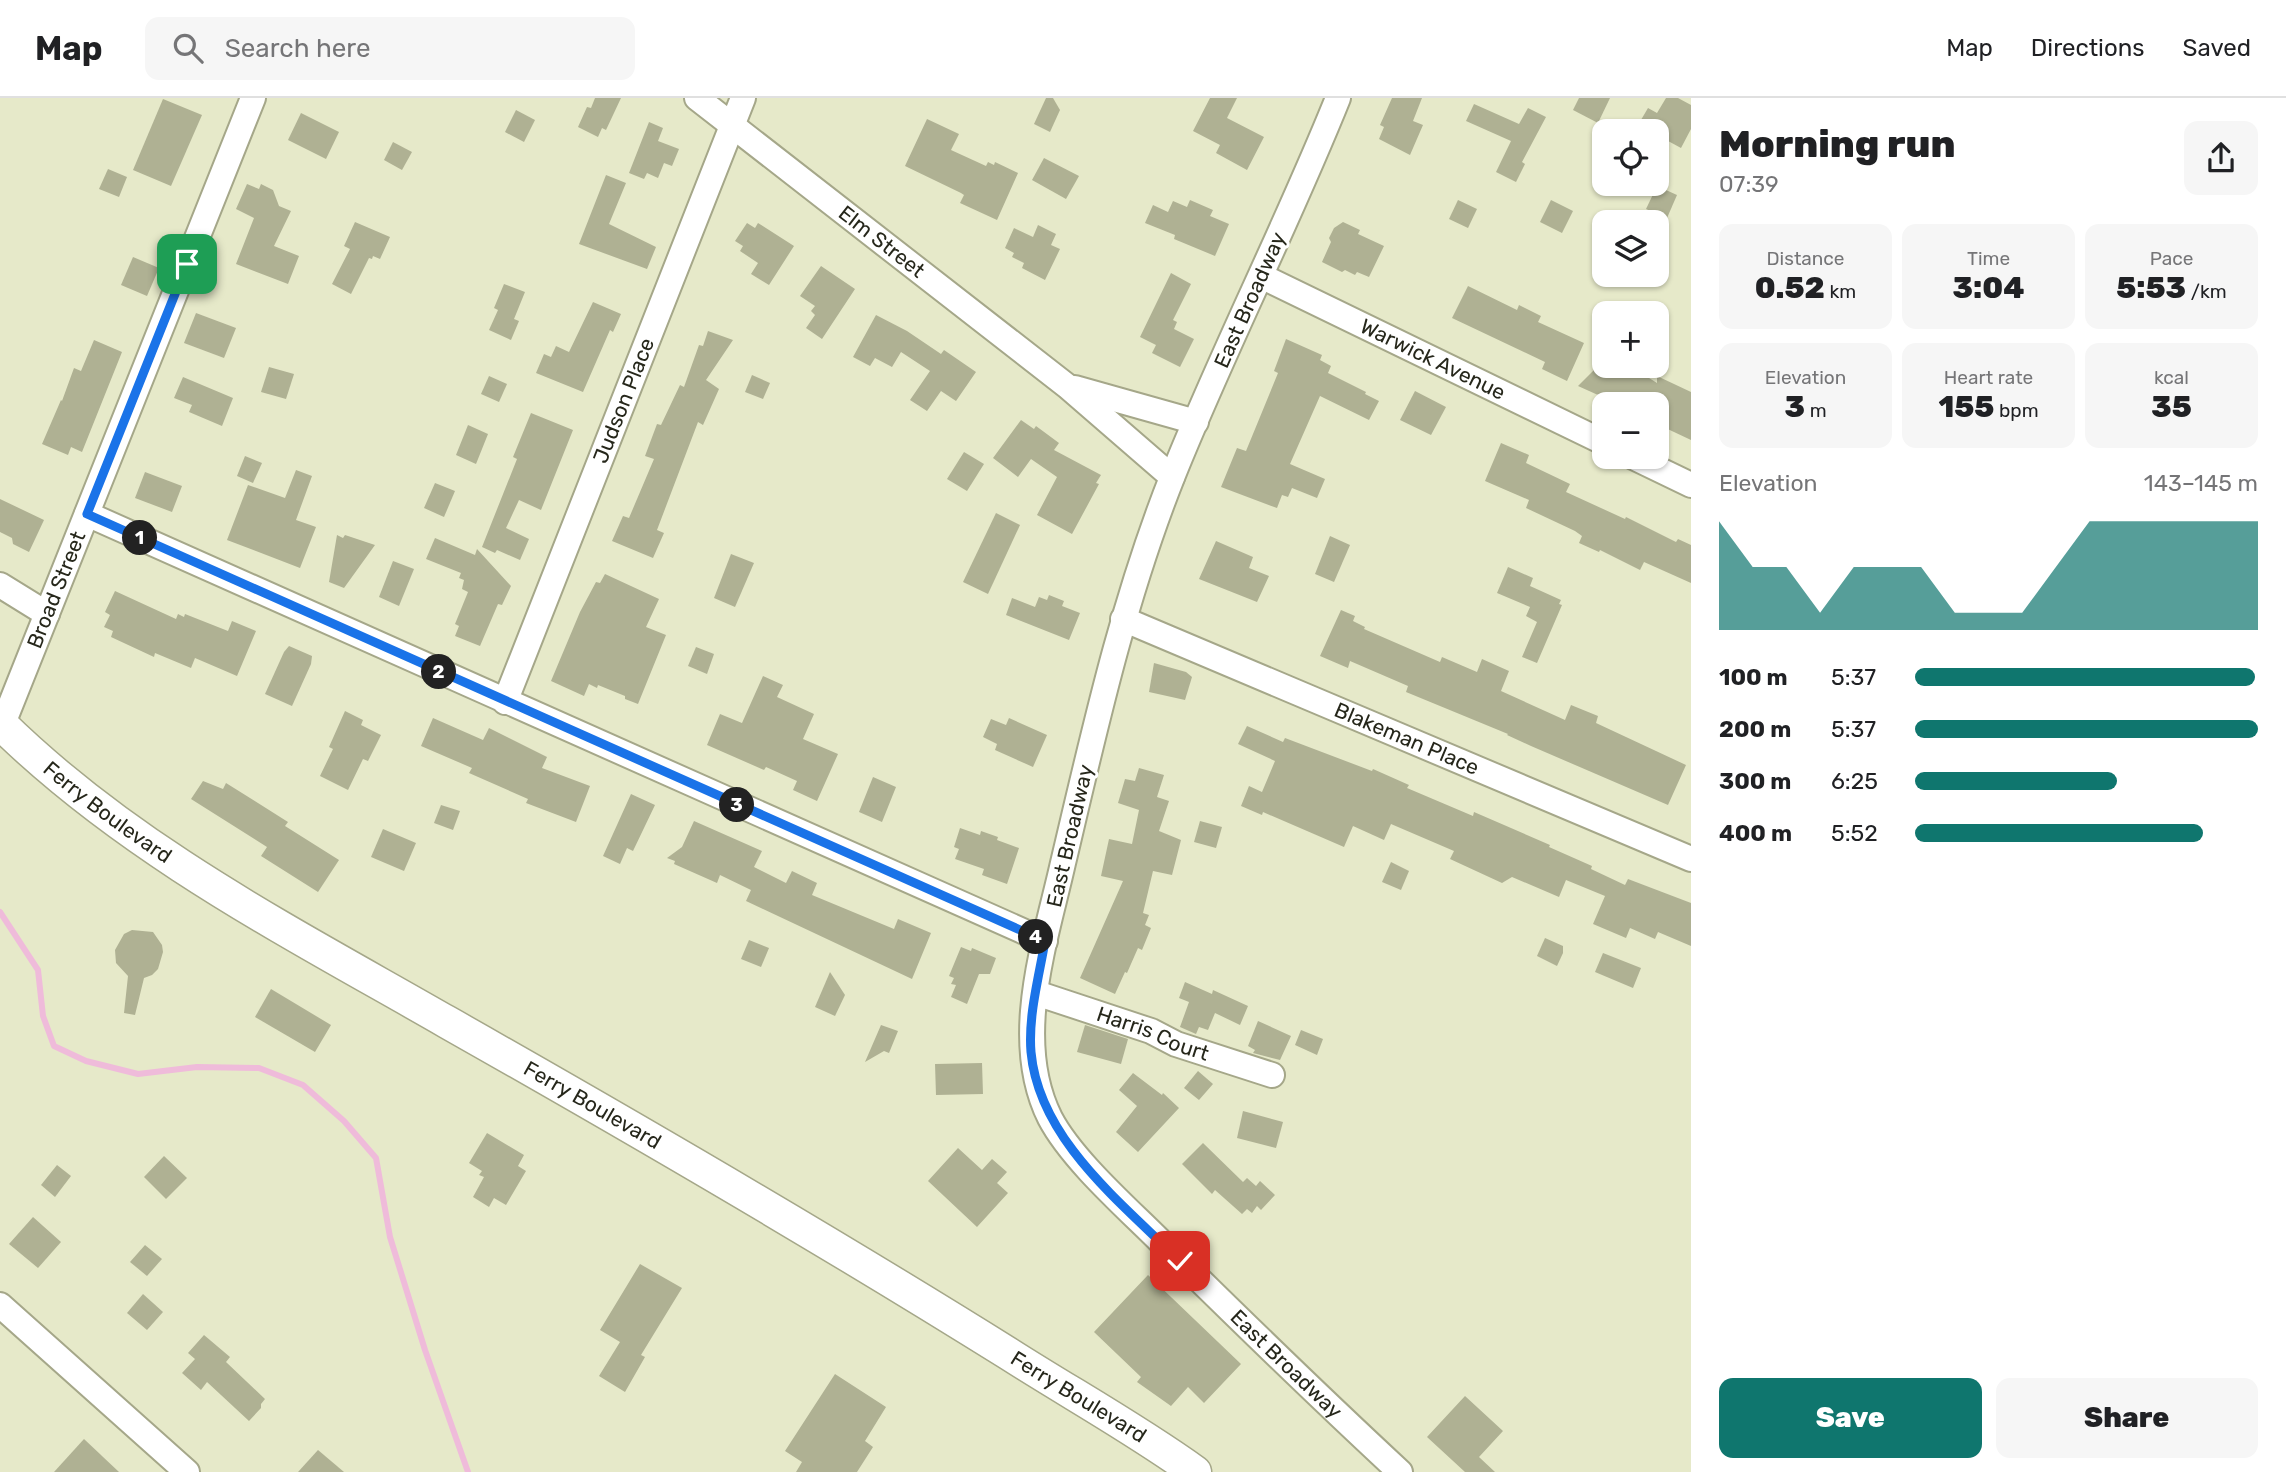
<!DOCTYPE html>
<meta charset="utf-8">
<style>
body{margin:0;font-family:Rubik,sans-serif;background:#f6f6f6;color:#202124;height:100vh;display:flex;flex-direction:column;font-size:26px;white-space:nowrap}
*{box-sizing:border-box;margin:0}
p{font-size:23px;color:#757577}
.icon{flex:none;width:38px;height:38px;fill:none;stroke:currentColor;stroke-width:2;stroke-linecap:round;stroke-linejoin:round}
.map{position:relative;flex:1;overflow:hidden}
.drawer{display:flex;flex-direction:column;background:#fff;width:595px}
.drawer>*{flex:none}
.buttons{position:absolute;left:1592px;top:21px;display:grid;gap:14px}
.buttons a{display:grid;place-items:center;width:77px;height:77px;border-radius:14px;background:#fff;box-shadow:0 2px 5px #0004;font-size:35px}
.pin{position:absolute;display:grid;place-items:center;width:60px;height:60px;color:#fff;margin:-30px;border-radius:14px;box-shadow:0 4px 10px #0006}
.km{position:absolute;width:35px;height:35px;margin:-18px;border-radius:50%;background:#222;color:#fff;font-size:19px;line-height:35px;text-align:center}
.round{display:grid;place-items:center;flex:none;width:74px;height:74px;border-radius:14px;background:#f6f6f6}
.overview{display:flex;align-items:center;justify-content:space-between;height:119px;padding:0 28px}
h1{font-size:38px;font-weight:800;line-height:52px}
.stats{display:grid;grid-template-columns:repeat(3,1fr);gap:10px;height:119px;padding:7px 28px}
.stats div{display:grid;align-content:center;border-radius:14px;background:#f6f6f6;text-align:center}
.stats b{font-size:30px;font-weight:800}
.stats small{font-size:19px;font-weight:400}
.stats p{font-size:19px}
.chart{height:196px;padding:14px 28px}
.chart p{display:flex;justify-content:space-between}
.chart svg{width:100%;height:126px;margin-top:7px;fill:#0f766e;opacity:.7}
.button{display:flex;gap:14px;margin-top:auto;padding:14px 28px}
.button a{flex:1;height:80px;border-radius:14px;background:#0f766e;color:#fff;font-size:28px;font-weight:800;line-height:80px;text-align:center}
.button a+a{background:#f6f6f6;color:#202124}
ul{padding:0 28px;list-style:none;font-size:23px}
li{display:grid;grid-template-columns:112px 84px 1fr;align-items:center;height:52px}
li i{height:18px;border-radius:9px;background:#0f766e}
header{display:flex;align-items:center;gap:42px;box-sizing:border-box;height:98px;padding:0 35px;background:#fff;border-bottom:2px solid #e0e0e0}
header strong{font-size:33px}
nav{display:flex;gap:38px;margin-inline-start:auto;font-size:24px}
.search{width:490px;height:63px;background:#f6f6f6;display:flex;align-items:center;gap:18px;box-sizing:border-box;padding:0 24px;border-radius:14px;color:#757577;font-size:26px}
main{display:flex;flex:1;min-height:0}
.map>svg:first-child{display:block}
</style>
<header>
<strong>Map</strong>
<div class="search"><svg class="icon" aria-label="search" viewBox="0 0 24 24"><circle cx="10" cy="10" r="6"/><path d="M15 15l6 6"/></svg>Search here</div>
<nav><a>Map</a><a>Directions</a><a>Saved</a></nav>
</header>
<main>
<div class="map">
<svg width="1691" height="1374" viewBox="0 0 1691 1374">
<rect width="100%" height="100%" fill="#e6e9c9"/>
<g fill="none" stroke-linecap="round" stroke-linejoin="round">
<polyline stroke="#efbbda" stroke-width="6" points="0,814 38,872 43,918 54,948 86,963 138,976 197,969 259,970 303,987 344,1023 376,1060 390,1139 425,1252 468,1374"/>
</g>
<g fill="#afb193">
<polygon points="595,0 621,0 606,32 602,30 598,39 578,29 587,9 591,10"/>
<polygon points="1046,0 1053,0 1060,12 1050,34 1034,26"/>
<polygon points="1210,0 1237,0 1227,20 1264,39 1247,72 1216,55 1220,47 1193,33"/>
<polygon points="1392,0 1422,0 1413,23 1423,27 1410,57 1379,41 1384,29 1380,27"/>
<polygon points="1579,0 1610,0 1598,25 1573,12"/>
<polygon points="1666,0 1678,0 1691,7 1691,31 1681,50 1657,37 1657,33 1649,33 1638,27 1648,10 1657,15"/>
<polygon points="163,1 202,17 171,88 133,72"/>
<polygon points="1474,6 1519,26 1528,10 1546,19 1522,64 1525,66 1516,84 1496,74 1511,43 1466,23"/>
<polygon points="516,12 535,22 524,44 505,34"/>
<polygon points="301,15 339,34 326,61 288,42"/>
<polygon points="927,21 959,36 951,52 986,68 988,64 994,67 995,64 1018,75 997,122 960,105 964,97 961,95 905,68"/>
<polygon points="649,24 663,30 658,43 679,51 672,68 664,65 658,80 647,75 644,81 629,75"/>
<polygon points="393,44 412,54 402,72 384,62"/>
<polygon points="1044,60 1079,78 1066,101 1032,82"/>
<polygon points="108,71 127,79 119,99 99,91"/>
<polygon points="606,77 626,85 609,126 656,149 647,171 579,146"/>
<polygon points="247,86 259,91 261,86 273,92 279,108 291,113 274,148 299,158 288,186 236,166 254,120 236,111"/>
<polygon points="1657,88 1677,97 1667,120 1646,111"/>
<polygon points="1190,102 1213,112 1210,118 1229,126 1215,158 1174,141 1175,137 1145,125 1153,107 1168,114 1173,103 1187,109"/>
<polygon points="1458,102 1477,111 1468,130 1449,121"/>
<polygon points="1551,102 1573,113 1562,135 1540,124"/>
<polygon points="355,124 390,139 380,161 373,158 372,161 369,160 351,196 332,186 350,151 344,148"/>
<polygon points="1343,124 1360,132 1358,136 1384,148 1369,179 1357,174 1355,177 1345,172 1342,174 1322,164 1331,144 1329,140 1334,130"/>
<polygon points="747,125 755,130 758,125 794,148 769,187 751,176 758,165 740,153 743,148 735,143"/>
<polygon points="1038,127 1056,136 1051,147 1060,151 1045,182 1022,170 1024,165 1012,159 1014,155 1005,150 1014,130 1033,139"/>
<polygon points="133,159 159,170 147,198 121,187"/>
<polygon points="821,168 855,191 822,241 806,230 815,217 811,213 815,208 800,198"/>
<polygon points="1171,175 1191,186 1173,222 1177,224 1174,231 1194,241 1180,269 1152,255 1156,247 1140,239"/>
<polygon points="504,186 525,194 514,221 519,223 511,242 489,232 498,212 494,210"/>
<polygon points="1468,188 1517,212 1519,207 1541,218 1538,224 1584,245 1567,283 1542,271 1545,264 1452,220"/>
<polygon points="593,204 621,216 613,234 610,232 583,294 536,275 544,256 551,259 556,248 569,254"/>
<polygon points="196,215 236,230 224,260 184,245"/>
<polygon points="876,217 907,233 941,256 944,252 976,274 956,303 941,293 927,313 910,302 930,273 901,254 892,269 875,260 870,268 853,259"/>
<polygon points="708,233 733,242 706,282 719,291 703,327 698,324 657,432 664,435 653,460 612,443 623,418 629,420 654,361 645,358 657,326 661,327 680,287 684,289 699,247 703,248"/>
<polygon points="1286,241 1322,257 1320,262 1331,268 1328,275 1366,294 1365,296 1379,303 1369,322 1320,298 1290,366 1325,381 1317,400 1292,390 1288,399 1282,397 1277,410 1221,389 1237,350 1246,353 1278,275 1274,273"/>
<polygon points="94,242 122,254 82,354 71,349 68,357 42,346 61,302 62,303 74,270 81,273"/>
<polygon points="1598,268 1630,268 1657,285 1657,278 1691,294 1691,342 1657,326 1657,306 1618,306 1578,288"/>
<polygon points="269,269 294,276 286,301 261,294"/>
<polygon points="752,277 770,285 763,301 745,294"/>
<polygon points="489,278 507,286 499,304 481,296"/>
<polygon points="183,279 233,300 222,328 189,314 192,307 174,300"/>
<polygon points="1415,293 1446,309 1431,337 1400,322"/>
<polygon points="531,315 573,332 541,412 519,402 506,430 529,441 520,462 497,452 495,455 482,449 517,361 513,359"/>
<polygon points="1021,322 1034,331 1036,328 1059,345 1054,352 1101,377 1096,385 1099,386 1072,436 1037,417 1057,379 1031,361 1018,379 993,360"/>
<polygon points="468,327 488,336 476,366 456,357"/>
<polygon points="1501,345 1529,357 1526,365 1570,386 1566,394 1625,421 1626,419 1676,444 1678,441 1691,447 1691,485 1644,464 1640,472 1600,452 1599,454 1579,445 1582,438 1575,433 1526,410 1529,402 1485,383"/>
<polygon points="964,354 984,366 967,393 947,381"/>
<polygon points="245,358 262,365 253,385 237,378"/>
<polygon points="296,372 312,378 296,422 316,429 300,470 227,442 248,387 285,400"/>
<polygon points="145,374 182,388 172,414 135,400"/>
<polygon points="435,385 455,393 444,419 424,410"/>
<polygon points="0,401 44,422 29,454 13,446 12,440 0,434"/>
<polygon points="996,415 1020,427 988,496 963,484"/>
<polygon points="337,437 343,440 345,437 375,447 344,490 329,484"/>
<polygon points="1330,438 1350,447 1334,484 1315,476"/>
<polygon points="435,440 475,457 477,451 511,488 502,507 498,506 480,548 455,538 459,528 455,526 468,494 462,491 464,482 459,480 461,475 426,461"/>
<polygon points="1216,443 1253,459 1249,470 1269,478 1257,504 1199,481"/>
<polygon points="731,456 754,465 735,509 714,500"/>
<polygon points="393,463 414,471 399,508 379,499"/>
<polygon points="1508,469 1533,480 1530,488 1561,502 1559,506 1562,507 1537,565 1522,559 1537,524 1526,518 1530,509 1497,495"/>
<polygon points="605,476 659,501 646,529 666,537 638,606 625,601 625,598 598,587 597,590 589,586 584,598 551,583 580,514 596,484 600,485"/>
<polygon points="115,493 176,521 178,516 184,519 185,516 228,533 232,523 256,533 237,578 195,560 191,570 155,555 154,559 111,539 113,533 104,529 110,517 105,514"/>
<polygon points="1049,497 1064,503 1062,508 1080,515 1069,542 1006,517 1012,500 1035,509 1039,499 1047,502"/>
<polygon points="1341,512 1355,518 1353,523 1365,529 1364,531 1440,564 1442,559 1477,574 1482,561 1509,573 1501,593 1565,622 1571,607 1598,618 1596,625 1686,667 1668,707 1531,648 1507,637 1508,636 1406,594 1408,588 1350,563 1348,570 1320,558"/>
<polygon points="289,548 312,558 311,566 292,608 265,596 284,554"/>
<polygon points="696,549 714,556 707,576 688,568"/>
<polygon points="1154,565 1186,574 1192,579 1185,602 1149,594"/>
<polygon points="763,578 783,587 777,599 814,616 803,641 838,656 817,703 793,692 797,683 766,669 764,672 707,647 720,616 742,625"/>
<polygon points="345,613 363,622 361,627 381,637 368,663 363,661 348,692 320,678 333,651 329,649"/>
<polygon points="433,620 483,642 489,630 547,659 542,670 590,688 576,724 526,705 528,701 469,675 472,670 421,648"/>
<polygon points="1009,620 1047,637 1033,669 995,652 997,646 983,639 991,621 1006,627"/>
<polygon points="1247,628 1283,644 1285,640 1372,673 1373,671 1409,687 1407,690 1473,718 1474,714 1550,747 1549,749 1592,768 1591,771 1625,787 1628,781 1691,805 1691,848 1658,834 1655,841 1630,830 1626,840 1593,826 1605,798 1566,782 1559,799 1512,779 1502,785 1450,761 1454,753 1391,726 1384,742 1353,728 1344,749 1263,714 1262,717 1241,708 1249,688 1262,694 1275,663 1238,646"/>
<polygon points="1139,670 1164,677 1157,699 1169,703 1159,733 1181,742 1172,777 1153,773 1143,815 1149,817 1145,827 1151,830 1142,852 1138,850 1127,875 1125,874 1115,896 1080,880 1123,783 1101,778 1109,741 1132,746 1139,712 1118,705 1125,681 1135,683"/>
<polygon points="873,679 896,689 882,724 859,714"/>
<polygon points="203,683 223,691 226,685 288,724 285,728 339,762 318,794 261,758 267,749 191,701"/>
<polygon points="631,696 655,707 633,753 627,750 620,766 603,758"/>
<polygon points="441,707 460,713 453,732 434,725"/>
<polygon points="694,723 762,753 754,769 786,785 792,773 817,785 812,797 894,831 898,821 931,835 912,881 746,803 751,792 720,777 717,785 674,766 675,763 667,760 682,749"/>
<polygon points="1200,723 1222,729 1216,750 1194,744"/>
<polygon points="960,730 980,737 981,733 998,739 997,742 1019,750 1007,786 982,777 984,771 955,761 959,751 954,749"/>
<polygon points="383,731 416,745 404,773 371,759"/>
<polygon points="1391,764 1409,773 1401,792 1382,784"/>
<polygon points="132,832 153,834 162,847 163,854 158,871 152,877 144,880 135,917 124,915 128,878 116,865 115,852 124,836"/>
<polygon points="1545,840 1563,848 1563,855 1557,868 1537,858"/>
<polygon points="749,842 769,850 761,869 741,861"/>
<polygon points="961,849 971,853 972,850 996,860 990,876 979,876 967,906 951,899 956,887 951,886 954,880 949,878"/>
<polygon points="1603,855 1641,870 1633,890 1595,874"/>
<polygon points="830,874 845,897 835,918 815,909"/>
<polygon points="1185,884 1212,896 1213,892 1248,908 1240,927 1215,915 1208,932 1199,929 1196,936 1180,929 1189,904 1179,900"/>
<polygon points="271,891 331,927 315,954 255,919"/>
<polygon points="1258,923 1291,938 1280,962 1253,955 1255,952 1248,948"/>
<polygon points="881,927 898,933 889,955 884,953 865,964"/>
<polygon points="1085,927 1128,941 1121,966 1077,954"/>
<polygon points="1301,932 1323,941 1317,957 1295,947"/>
<polygon points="982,965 983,996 936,997 935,966"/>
<polygon points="1198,973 1213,986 1199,1002 1184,990"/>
<polygon points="1133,975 1162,997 1163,995 1179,1010 1138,1054 1116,1034 1137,1008 1119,992"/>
<polygon points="1243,1013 1283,1024 1276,1050 1237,1040"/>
<polygon points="487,1035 524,1057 518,1068 526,1073 506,1107 494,1100 489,1109 473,1099 484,1079 479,1077 482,1073 469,1065"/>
<polygon points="1203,1045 1243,1084 1247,1080 1256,1088 1260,1083 1275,1097 1261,1112 1257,1108 1252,1115 1247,1111 1242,1116 1215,1092 1212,1096 1182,1066"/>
<polygon points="958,1050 982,1072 992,1061 1007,1074 997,1085 1008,1095 977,1129 928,1083"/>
<polygon points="164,1058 187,1080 166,1101 144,1079"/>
<polygon points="57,1067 71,1078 55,1099 41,1087"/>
<polygon points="33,1119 61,1144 38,1170 9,1146"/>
<polygon points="145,1147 162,1161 147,1178 130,1164"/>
<polygon points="640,1166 682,1190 641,1257 645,1259 625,1294 599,1278 620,1244 600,1232"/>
<polygon points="1148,1177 1241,1266 1204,1305 1188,1289 1171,1308 1137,1284 1141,1279 1094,1234"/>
<polygon points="143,1196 163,1214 147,1232 127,1215"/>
<polygon points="204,1237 230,1259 226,1264 265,1301 261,1306 261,1310 249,1323 207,1284 201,1292 182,1275 195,1261 188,1255"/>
<polygon points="835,1276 886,1309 865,1343 873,1349 857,1374 796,1374 802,1364 785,1353"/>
<polygon points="1465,1298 1503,1333 1479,1359 1495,1374 1465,1374 1427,1339"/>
<polygon points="84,1341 119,1374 54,1374"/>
<polygon points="318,1352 344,1374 298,1374"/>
</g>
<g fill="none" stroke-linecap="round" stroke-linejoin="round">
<g stroke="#a5a789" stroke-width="28">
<g id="minor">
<path id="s1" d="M697,0L1067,288L1172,379"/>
<path id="s2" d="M1338,0C1287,127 1224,250 1173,377C1123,502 1094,634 1063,765C1045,845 1011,942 1050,1020C1072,1062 1127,1110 1161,1144C1240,1222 1319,1299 1400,1374"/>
<path id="s3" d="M1261,178L1605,345"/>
<polyline points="1075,290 1196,324"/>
<polyline points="1633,359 1691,387"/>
<polyline points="87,416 1045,843"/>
<polyline points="0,487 47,516"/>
<path id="s4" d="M1123,521L1691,761"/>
<path id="s5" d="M505,604L743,0"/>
<path id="s6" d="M0,633L253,0"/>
<path id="s7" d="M1036,895L1151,933L1176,946L1272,977"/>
<polyline points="0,1207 187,1374"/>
</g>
</g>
<g stroke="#a5a789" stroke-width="35">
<g id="major">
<path id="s8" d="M0,625C129,752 292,835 447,924C636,1031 825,1141 1009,1256C1070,1295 1137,1332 1195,1374"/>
</g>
</g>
<use href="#minor" stroke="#fff" stroke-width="24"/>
<use href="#major" stroke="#fff" stroke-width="32"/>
</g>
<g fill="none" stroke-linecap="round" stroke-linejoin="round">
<g stroke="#fff" stroke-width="14">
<path id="route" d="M187,166L87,416L1045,843C1039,879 1028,918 1031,954C1039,1042 1122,1105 1180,1163"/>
</g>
<use href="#route" stroke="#1a73e8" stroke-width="9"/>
</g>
<g text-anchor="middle" stroke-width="6" stroke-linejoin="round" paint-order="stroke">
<g font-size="21" fill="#26271b" stroke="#fff">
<text dy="7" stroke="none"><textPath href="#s1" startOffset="234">Elm Street</textPath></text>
<text transform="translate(1250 202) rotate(-66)" y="7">East Broadway</text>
<text dy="7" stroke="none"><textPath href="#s3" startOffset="191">Warwick Avenue</textPath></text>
<text dy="7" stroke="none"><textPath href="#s5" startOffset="324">Judson Place</textPath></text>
<text dy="7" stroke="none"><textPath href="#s6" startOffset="152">Broad Street</textPath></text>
<text dy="7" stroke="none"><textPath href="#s4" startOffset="308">Blakeman Place</textPath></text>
<text dy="7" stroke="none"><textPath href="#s8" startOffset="140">Ferry Boulevard</textPath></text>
<text transform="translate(1070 738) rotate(-77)" y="7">East Broadway</text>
<text dy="7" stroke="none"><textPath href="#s7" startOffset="124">Harris Court</textPath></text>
<text dy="7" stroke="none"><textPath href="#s8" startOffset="707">Ferry Boulevard</textPath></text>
<text dy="7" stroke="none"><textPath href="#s2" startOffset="1418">East Broadway</textPath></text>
<text dy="7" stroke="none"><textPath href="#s8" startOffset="1274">Ferry Boulevard</textPath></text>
</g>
</g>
</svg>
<div class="buttons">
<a><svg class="icon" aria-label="locate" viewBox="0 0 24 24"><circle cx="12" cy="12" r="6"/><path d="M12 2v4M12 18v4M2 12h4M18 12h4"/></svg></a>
<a><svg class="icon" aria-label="layers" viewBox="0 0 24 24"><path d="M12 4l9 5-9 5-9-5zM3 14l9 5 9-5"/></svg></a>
<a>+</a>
<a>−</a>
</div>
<div class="pin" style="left:187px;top:166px;background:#1e9e55"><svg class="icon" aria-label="arrive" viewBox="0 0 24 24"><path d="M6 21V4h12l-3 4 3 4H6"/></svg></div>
<div class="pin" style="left:1180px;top:1163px;background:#d93025"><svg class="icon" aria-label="check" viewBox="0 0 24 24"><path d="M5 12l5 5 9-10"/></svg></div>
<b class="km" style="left:140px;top:440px">1</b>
<b class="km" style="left:439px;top:574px">2</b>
<b class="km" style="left:737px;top:707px">3</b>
<b class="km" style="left:1036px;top:839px">4</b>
</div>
<section class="drawer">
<div class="overview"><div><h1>Morning run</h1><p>07:39</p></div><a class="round"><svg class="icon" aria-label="share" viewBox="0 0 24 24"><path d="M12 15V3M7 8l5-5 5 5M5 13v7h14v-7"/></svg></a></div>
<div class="stats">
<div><p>Distance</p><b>0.52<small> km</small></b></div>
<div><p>Time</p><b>3:04</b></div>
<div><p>Pace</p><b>5:53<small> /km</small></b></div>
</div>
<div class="stats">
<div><p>Elevation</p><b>3<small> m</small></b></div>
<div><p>Heart rate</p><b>155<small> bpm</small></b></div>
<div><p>kcal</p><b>35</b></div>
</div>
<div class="chart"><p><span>Elevation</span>143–145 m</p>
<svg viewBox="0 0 160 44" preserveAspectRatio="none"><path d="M0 44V6L10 22L20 22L30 38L40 22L50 22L60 22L70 38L80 38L90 38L100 22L110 6L120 6L130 6L140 6L150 6L160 6V44z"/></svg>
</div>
<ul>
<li><b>100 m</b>5:37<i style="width:99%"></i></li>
<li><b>200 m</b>5:37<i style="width:100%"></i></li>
<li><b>300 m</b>6:25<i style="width:59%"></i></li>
<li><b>400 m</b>5:52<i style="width:84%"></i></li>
</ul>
<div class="button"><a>Save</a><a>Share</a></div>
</section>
</main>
